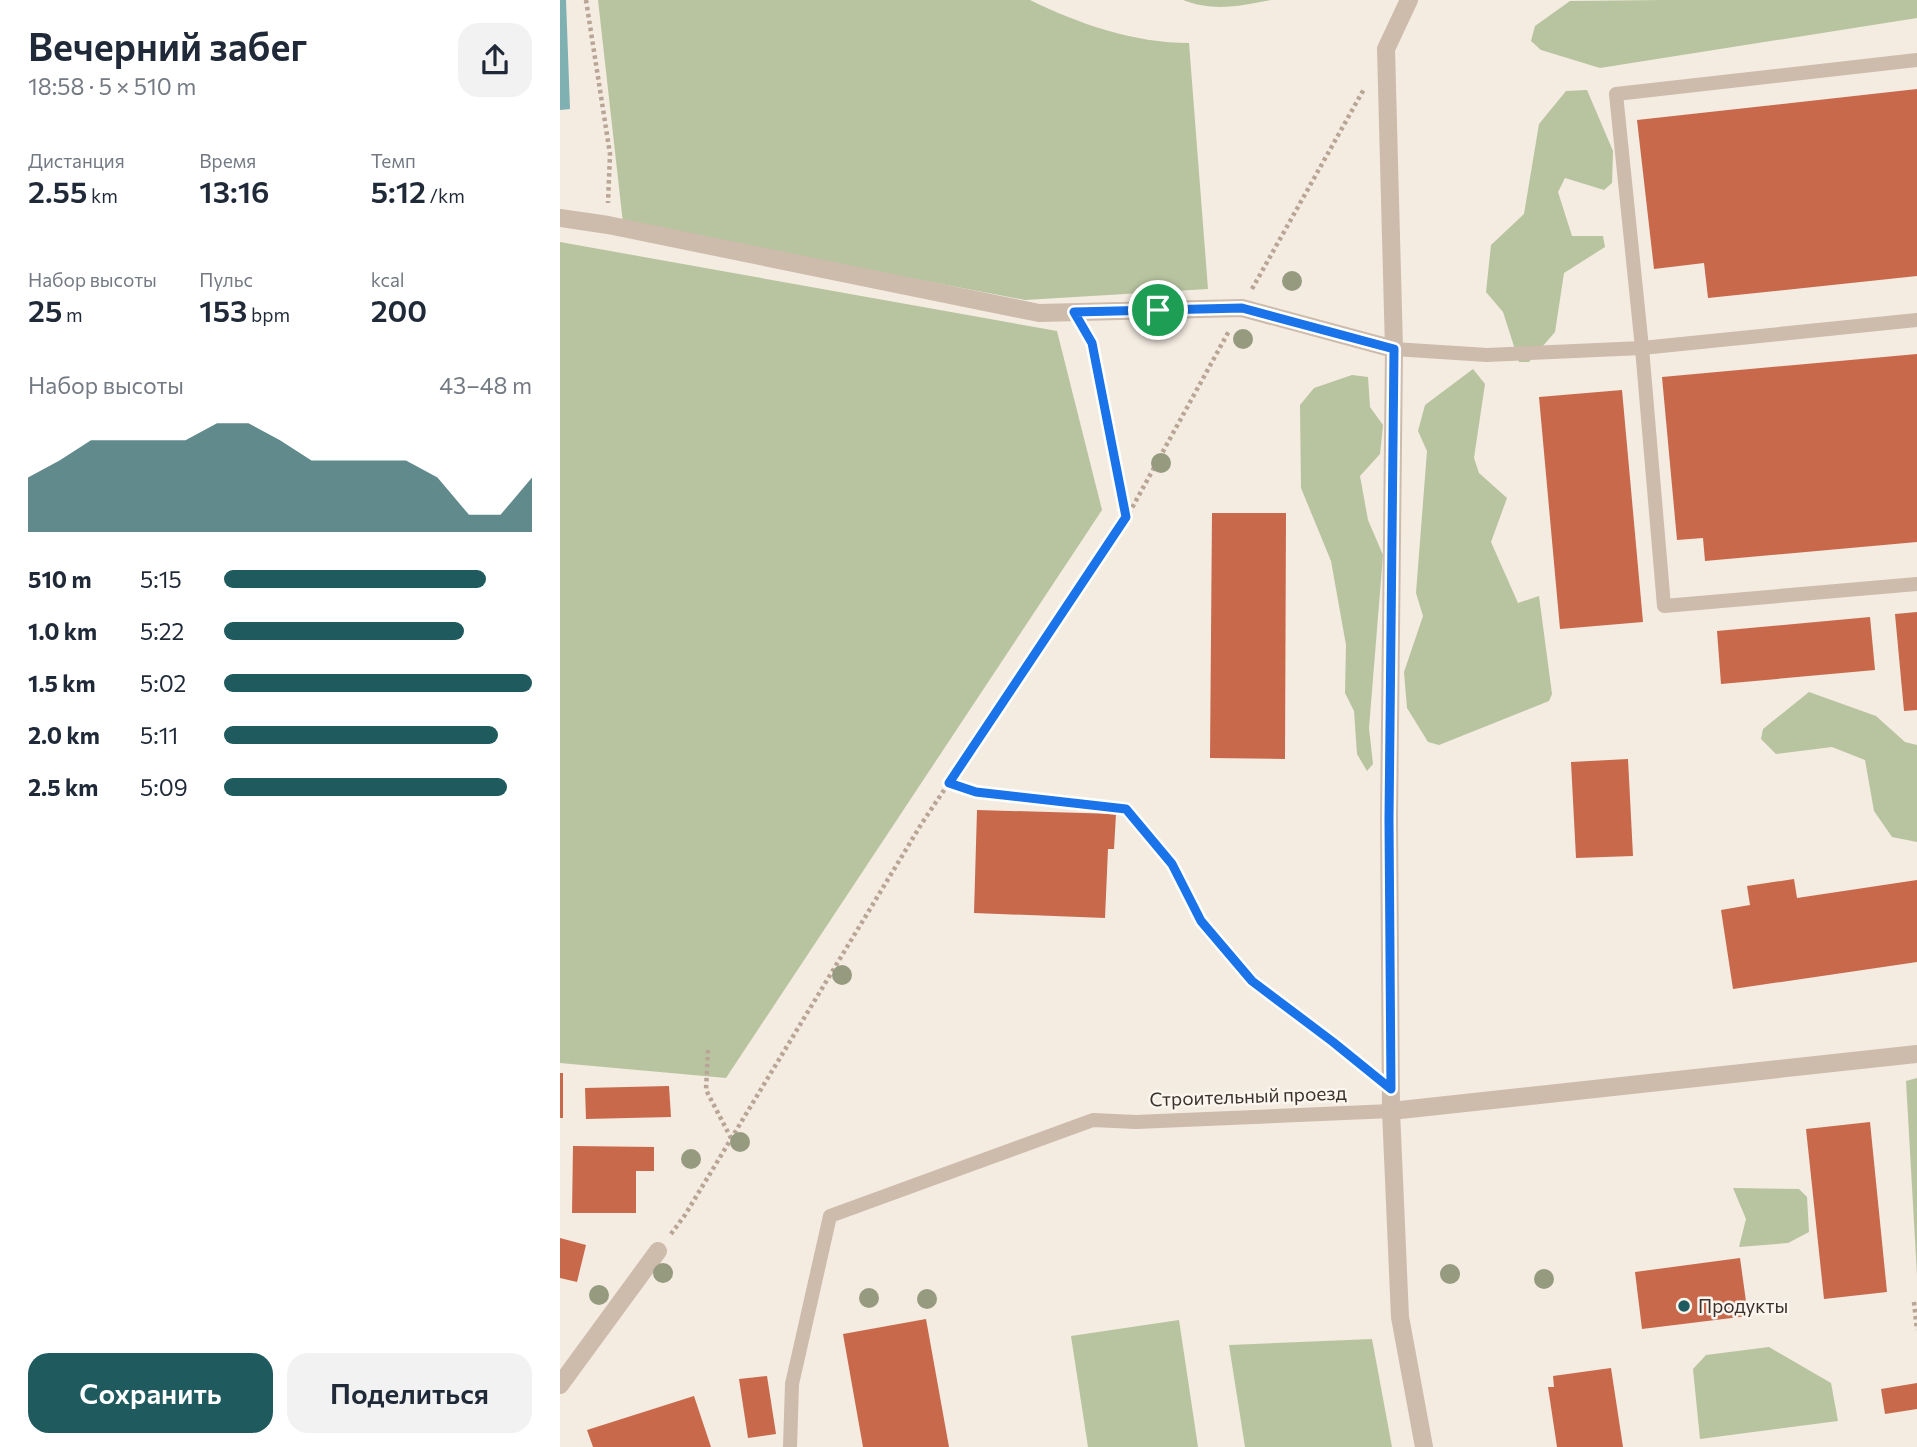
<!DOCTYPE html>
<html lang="ru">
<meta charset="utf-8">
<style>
body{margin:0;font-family:Commissioner,sans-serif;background:#f2f2f3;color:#1f2937;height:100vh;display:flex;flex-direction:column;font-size:26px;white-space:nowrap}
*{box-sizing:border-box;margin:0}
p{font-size:23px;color:#747a83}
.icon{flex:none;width:38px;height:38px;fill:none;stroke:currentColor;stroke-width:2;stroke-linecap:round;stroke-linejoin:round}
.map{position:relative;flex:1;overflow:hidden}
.sheet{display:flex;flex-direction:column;background:#fff;width:560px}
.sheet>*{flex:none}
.pin{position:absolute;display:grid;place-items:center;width:60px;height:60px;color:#fff;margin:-30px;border:4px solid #fff;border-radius:50%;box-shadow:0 2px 7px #0007}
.round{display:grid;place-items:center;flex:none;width:74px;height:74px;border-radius:21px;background:#f2f2f3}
.overview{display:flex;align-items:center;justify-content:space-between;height:119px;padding:0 28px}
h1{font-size:38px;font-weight:600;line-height:52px}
.stats{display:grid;grid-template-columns:repeat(3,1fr);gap:10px;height:119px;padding:7px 28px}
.stats div{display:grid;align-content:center}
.stats b{font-size:30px;font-weight:600}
.stats small{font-size:19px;font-weight:400}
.stats p{font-size:19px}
.chart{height:196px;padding:14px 28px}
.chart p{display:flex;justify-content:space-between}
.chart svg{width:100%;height:126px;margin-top:7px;fill:#1f5a5e;opacity:.7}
.cta{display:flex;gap:14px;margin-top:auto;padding:14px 28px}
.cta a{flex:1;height:80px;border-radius:21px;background:#1f5a5e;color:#fff;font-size:28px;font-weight:600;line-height:80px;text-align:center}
.cta a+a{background:#f2f2f3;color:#1f2937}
ul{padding:0 28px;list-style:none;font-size:23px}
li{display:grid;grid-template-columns:112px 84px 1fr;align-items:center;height:52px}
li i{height:18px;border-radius:9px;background:#1f5a5e}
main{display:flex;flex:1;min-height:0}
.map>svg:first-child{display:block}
</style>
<main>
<section class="sheet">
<div class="overview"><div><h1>Вечерний забег</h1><p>18:58 · 5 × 510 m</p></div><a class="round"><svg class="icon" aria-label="share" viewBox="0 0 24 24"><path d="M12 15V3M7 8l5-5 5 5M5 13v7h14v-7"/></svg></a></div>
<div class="stats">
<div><p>Дистанция</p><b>2.55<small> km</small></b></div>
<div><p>Время</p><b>13:16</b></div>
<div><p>Темп</p><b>5:12<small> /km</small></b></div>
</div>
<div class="stats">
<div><p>Набор высоты</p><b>25<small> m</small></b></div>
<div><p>Пульс</p><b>153<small> bpm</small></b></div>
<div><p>kcal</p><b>200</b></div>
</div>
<div class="chart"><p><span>Набор высоты</span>43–48 m</p>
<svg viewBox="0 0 160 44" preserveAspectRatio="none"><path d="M0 44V25L10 19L20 12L30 12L40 12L50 12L60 6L70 6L80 12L90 19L100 19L110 19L120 19L130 25L140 38L150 38L160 25V44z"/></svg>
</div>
<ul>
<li><b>510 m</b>5:15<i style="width:85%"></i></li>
<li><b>1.0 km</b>5:22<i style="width:78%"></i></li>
<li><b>1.5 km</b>5:02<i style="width:100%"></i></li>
<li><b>2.0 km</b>5:11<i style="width:89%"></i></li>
<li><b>2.5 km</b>5:09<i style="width:92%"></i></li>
</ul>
<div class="cta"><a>Сохранить</a><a>Поделиться</a></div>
</section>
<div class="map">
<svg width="1357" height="1447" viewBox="0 0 1357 1447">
<rect width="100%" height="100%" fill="#f4ebe1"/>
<g fill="#b8c4a0">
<path d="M38,0H470C519,24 574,43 629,43L648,289L465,300L63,223Z"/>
<path d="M623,0H711C679,6 654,12 623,0Z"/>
<polygon points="1102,0 1357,0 1357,18 1040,68 981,50 971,41 975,26 1010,1"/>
<polygon points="1027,90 1053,151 1052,183 1044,190 1005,178 998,192 1012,236 1043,236 1045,247 1004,273 995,332 969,362 959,362 943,312 926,292 931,245 964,214 979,124 1006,91"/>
<polygon points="0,242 497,331 542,510 166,1078 0,1063"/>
<polygon points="913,369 925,384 914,458 919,473 947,498 931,542 958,603 979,596 992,694 989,701 879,745 868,742 847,708 844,672 863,616 856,593 867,451 858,431 865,405"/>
<polygon points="792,375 808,377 810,407 823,425 820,454 800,476 808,520 823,555 809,728 813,764 807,771 797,754 794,711 785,693 786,645 771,561 741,488 740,405 754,388"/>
<polygon points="1249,692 1316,716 1345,742 1357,745 1357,842 1332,837 1314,811 1305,760 1272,747 1216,754 1201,739 1203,729"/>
<polygon points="1357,1078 1357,1275 1346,1081"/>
<polygon points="1173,1188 1239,1189 1247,1197 1249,1232 1228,1243 1179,1247 1186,1219"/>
<polygon points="619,1320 638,1447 528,1447 511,1336"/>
<polygon points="812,1339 832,1447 685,1447 669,1345"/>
<polygon points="1209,1347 1271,1383 1278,1421 1140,1439 1133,1369 1146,1355"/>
</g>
<polygon fill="#7fb0b2" points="0,0 6,0 10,109 0,110"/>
<g fill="#c8694b">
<polygon points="1357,89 1357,276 1148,298 1144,263 1094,269 1077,120"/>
<polygon points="1357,354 1357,542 1145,561 1143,538 1117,540 1102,377"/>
<polygon points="1062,390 1083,622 1000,629 979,397"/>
<polygon points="652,513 726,513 725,759 650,758"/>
<polygon points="1357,612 1357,710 1344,711 1335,614"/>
<polygon points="1310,617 1315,670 1161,684 1157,631"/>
<polygon points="1068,759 1073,856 1016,858 1011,762"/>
<polygon points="417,810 556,814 554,849 548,849 545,918 414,913"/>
<polygon points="1234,879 1237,898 1357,880 1357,962 1173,989 1161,910 1190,905 1187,886"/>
<rect x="0" y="1073" width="3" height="45"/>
<polygon points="109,1086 111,1117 26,1119 25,1088"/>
<polygon points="1310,1122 1327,1292 1264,1299 1246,1129"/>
<polygon points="13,1146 94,1147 94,1171 76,1171 76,1213 12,1213"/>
<polygon points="0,1238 26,1245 17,1282 0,1278"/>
<polygon points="1180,1258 1188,1316 1082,1329 1075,1272"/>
<polygon points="366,1319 389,1447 303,1447 283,1334"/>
<polygon points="1051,1368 1063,1447 997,1447 988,1387 994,1387 993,1376"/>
<polygon points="207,1376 216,1434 188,1438 179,1379"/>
<polygon points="1357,1383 1357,1409 1325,1414 1321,1389"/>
<polygon points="134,1396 151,1447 33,1447 27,1430"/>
</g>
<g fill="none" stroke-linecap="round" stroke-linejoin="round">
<g stroke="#b9a596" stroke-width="4.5" stroke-dasharray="3.5 3.5" stroke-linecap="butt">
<polyline points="26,0 50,154 48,203"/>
<polyline points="692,289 804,89"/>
<polyline points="527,334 532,343 566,516"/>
<polyline points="389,783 416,792 566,809 612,864 641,921 692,980 808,1071"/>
<polyline points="148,1050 146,1090 171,1138"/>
<polyline points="111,1234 125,1215 362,823 567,517 669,331"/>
<polyline points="1354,1302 1357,1330"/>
</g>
<g stroke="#cdbbac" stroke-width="14">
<polyline points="1357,60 1056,94 1082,348 1104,606 1357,584"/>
<polyline points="834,349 927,355 1082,348 1357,320"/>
<polyline points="230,1447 232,1384 270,1216 533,1120 576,1122 831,1111"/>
</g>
<g stroke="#cdbbac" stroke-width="18">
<polyline points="849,0 826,49 834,349 829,819 831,1111 840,1317 864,1447"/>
<polyline points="0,218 48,225 479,313 682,308 834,349"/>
<polyline points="831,1111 1357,1054"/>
<polyline points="0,1385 98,1251"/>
</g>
</g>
<g fill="#969b7f">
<circle cx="732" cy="281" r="10"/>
<circle cx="683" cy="339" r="10"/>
<circle cx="601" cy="463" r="10"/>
<circle cx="282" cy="975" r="10"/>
<circle cx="180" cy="1142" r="10"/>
<circle cx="131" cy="1159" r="10"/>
<circle cx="103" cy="1273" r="10"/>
<circle cx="890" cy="1274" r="10"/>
<circle cx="984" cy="1279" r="10"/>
<circle cx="39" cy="1295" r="10"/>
<circle cx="309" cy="1298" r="10"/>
<circle cx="367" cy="1299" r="10"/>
</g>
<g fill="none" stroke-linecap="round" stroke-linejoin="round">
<g stroke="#fff" stroke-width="14">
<polygon id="route" points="682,308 834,349 829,819 831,1089 773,1042 692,981 641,921 612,864 566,809 416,792 389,783 566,517 532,343 514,312"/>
</g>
<use href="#route" stroke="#1a73e8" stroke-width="9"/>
</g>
<circle fill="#1f5a5e" stroke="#fbf5ee" stroke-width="2.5" cx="1124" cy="1306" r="7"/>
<g text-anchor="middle" stroke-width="5" stroke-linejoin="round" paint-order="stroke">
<g font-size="19" fill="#3b302b" stroke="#fbf5ee">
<text transform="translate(688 1096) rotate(-2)" y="7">Строительный проезд</text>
</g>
<g font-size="19" fill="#3b302b" stroke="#fbf5ee" text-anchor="start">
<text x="1138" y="1313">Продукты</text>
</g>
</g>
</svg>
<div class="pin" style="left:598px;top:310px;background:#1e9e55"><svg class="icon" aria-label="arrive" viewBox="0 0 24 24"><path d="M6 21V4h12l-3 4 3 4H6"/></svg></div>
</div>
</main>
